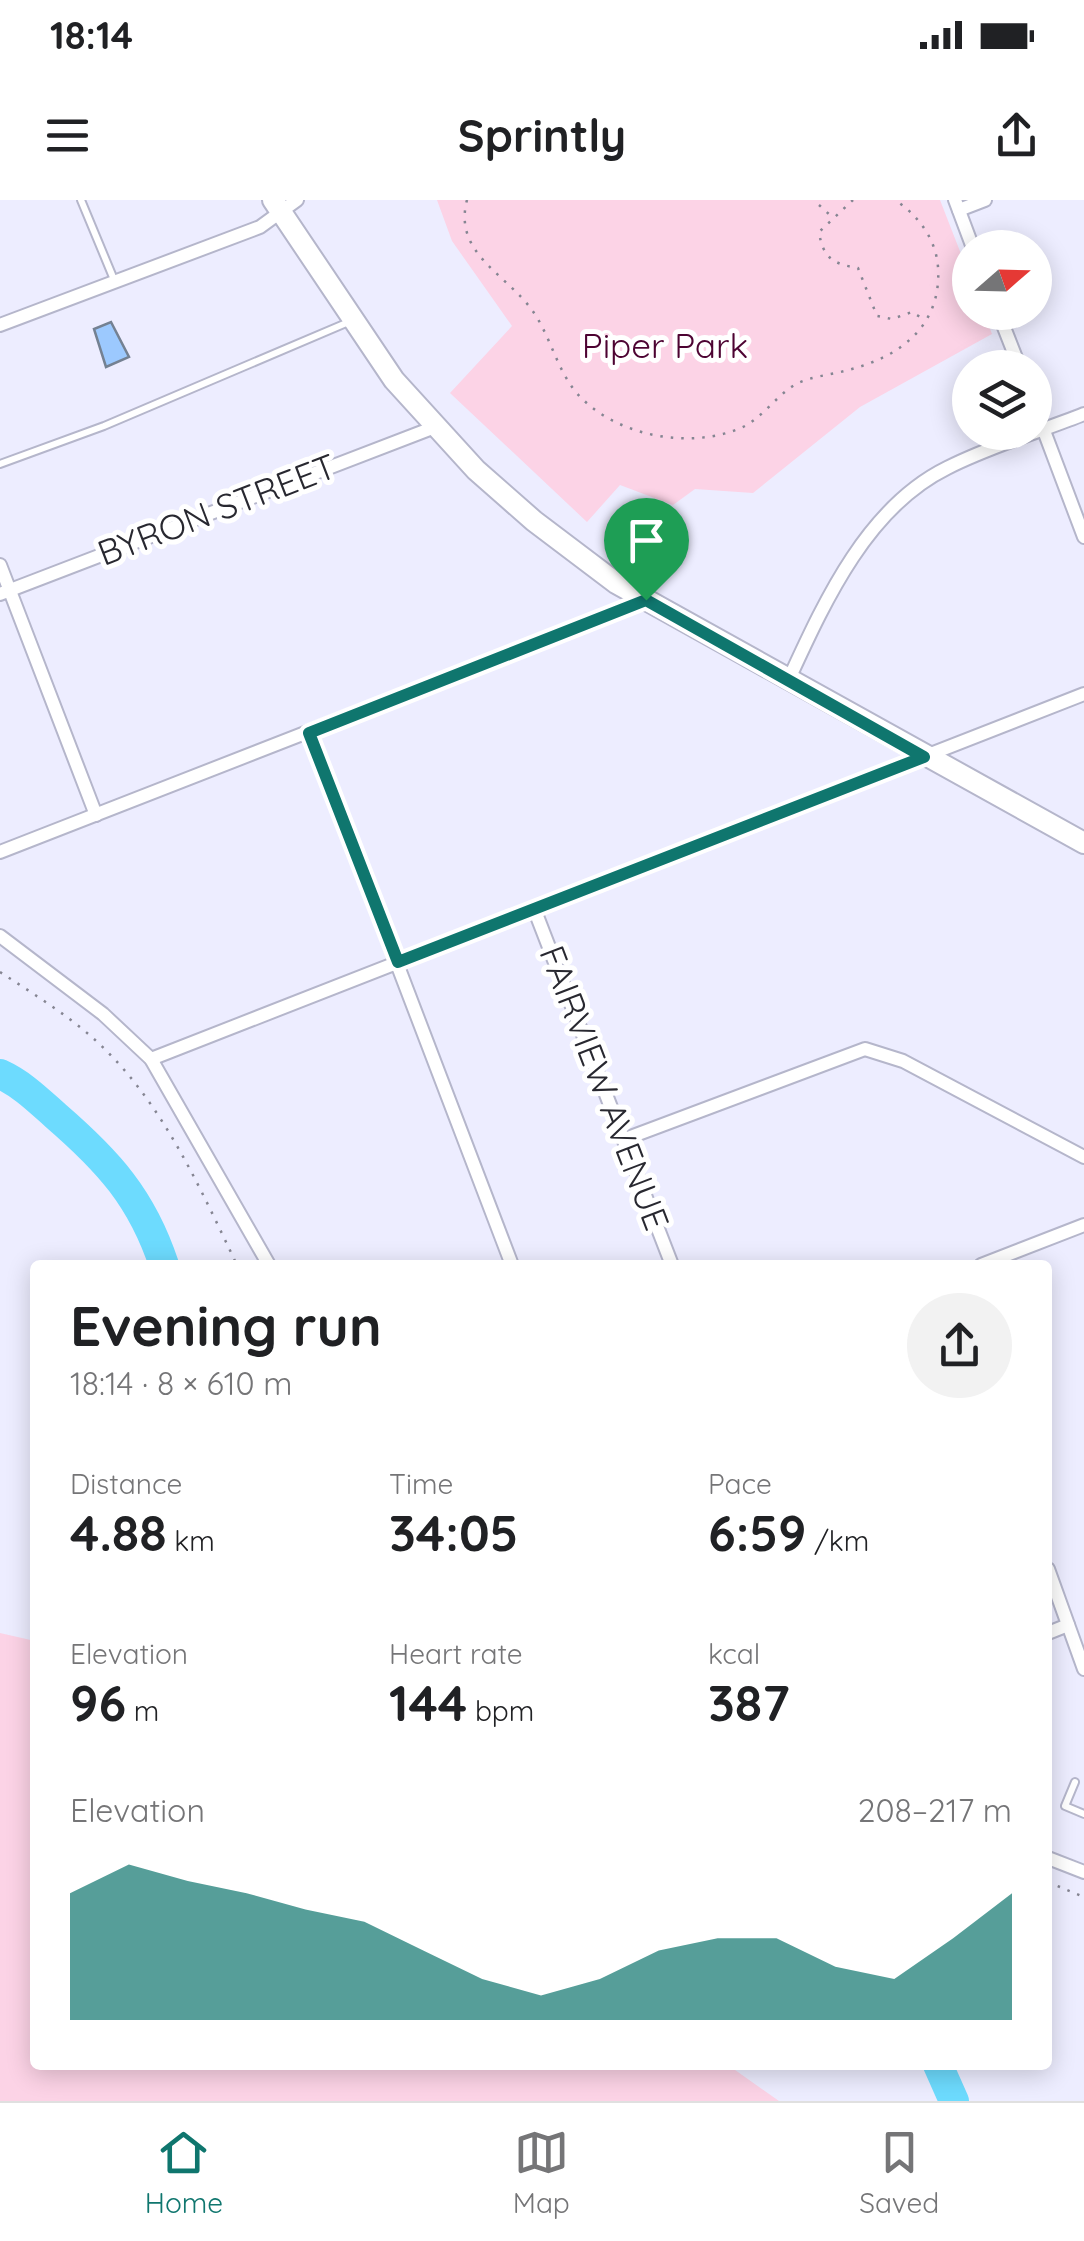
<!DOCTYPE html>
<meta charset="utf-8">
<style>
body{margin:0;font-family:Quicksand,sans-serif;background:#f2f2f2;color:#202124;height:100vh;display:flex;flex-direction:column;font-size:38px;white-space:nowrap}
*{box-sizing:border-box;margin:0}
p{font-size:32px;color:#757577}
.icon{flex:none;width:55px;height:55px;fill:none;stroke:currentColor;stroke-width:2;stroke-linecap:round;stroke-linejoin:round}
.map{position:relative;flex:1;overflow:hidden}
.side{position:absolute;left:30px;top:1060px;width:1022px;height:810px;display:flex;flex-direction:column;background:#fff;border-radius:10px;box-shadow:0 5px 25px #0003}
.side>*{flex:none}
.needle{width:65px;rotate:70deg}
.tools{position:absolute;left:952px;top:30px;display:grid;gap:20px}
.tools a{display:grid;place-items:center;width:100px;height:100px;border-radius:50%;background:#fff;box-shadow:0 5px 25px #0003;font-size:50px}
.pin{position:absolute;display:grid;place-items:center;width:85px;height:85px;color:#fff;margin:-102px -42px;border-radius:50% 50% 50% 0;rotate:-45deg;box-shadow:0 0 10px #0007}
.pin .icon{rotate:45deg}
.round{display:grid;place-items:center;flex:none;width:105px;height:105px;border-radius:52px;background:#f2f2f2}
.summary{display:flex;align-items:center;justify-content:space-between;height:170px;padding:0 40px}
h1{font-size:55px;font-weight:700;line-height:75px}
.metrics{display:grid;grid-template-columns:repeat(3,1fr);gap:15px;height:170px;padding:10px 40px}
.metrics div{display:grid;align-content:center}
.metrics b{font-size:50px;font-weight:700}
.metrics small{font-size:28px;font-weight:400}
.metrics p{font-size:28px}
.chart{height:280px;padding:20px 40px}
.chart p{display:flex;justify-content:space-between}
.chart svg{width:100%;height:180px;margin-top:10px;fill:#0f766e;opacity:.7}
.status{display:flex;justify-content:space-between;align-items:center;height:70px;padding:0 50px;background:#fff;direction:ltr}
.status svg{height:28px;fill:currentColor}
header{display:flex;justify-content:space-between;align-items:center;height:130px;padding:0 40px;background:#fff;font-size:45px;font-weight:700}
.dock{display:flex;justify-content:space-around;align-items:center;height:140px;border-top:2px solid #e0e0e0;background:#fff;font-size:28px;color:#757577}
.dock a{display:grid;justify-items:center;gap:5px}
.dock .active{color:#0f766e}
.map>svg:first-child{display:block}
</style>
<div class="status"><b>18:14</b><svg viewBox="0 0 49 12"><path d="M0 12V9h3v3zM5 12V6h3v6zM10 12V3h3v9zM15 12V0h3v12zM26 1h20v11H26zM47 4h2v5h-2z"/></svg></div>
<header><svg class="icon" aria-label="menu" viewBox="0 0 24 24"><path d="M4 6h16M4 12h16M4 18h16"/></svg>Sprintly<svg class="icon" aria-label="share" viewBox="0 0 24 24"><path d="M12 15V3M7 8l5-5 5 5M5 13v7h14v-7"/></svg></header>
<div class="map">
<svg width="1084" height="1901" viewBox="0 0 1084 1901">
<rect width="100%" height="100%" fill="#ededff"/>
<g fill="#fcd3e6">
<polygon points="437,0 940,0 970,77 970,112 984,113 992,134 860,207 753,293 695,289 673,305 620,285 587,322 450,193 512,126 452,41"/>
<polygon points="0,1433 35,1441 35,1865 728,1865 779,1901 0,1901"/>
</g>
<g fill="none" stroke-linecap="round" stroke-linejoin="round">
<g stroke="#6ddbfe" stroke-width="30">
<path d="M0,874C22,884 38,900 56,916C108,961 142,998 164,1065"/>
<polyline points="938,1865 954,1901"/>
</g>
</g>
<polygon fill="#9cc9fe" stroke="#748192" stroke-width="2.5" points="111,122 129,157 106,167 94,129"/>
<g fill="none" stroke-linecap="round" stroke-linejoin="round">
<g stroke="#b5b6cb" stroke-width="10">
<g id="lane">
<polyline points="81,0 115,82"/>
<polyline points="0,264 104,226 351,121"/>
<polyline points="1075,1582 1065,1606 1084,1614"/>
</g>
</g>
<g stroke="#b5b6cb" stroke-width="16">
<g id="street">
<polyline points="955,0 973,48"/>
<polyline points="959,10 985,0"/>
<polyline points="998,112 1020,168"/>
<polyline points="0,125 260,27 297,0"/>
<polyline points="1035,207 1084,337"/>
<polyline points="0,365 96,615"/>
<polyline points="0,394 435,227"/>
<path d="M788,481C824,403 866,308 947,268C990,246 1039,232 1084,214"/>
<polyline points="309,533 512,1065"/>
<polyline points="0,652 646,400"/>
<polyline points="535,711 672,1065"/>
<polyline points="0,736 103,814 151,859 269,1065"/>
<polyline points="151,859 1084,494"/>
<polyline points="625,939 865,849 903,861 1084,957"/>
<polyline points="981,1065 1084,1025"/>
<polyline points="1048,1369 1084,1469"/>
<polyline points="1048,1433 1068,1425"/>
<polyline points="1048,1658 1084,1672"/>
</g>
</g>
<g stroke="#b5b6cb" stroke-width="24">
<polyline id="primary" points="273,0 394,180 476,270 534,321 616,383 1084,643"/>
</g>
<g stroke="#858592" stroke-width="2.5" stroke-dasharray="2.5 8" stroke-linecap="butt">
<path d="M467,0C453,53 505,73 532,110C550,135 556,167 575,191C612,236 691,251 743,227C763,217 777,195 796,184C812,176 831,175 848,170C900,157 942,126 938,67C936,39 918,15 895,0"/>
<path d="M853,0L819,32C823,58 833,64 858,68L877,116L892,119L912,112L925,120"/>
<polyline points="819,5 830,15"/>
<path d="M0,772C32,793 66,814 94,839C161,899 199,986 237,1065"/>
<polyline points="1048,1682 1084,1697"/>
</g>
<use href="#lane" stroke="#fff" stroke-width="6"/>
<use href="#street" stroke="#fff" stroke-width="12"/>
<use href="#primary" stroke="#fff" stroke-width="20"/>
</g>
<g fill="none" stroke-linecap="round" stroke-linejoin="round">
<g stroke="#fff" stroke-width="20">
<polygon id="route" points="646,400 924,557 398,762 309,533"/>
</g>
<use href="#route" stroke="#0f766e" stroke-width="12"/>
</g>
<g text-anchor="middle" stroke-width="10" stroke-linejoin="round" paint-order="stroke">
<g font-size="35" fill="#4d0332" stroke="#fff">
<text x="665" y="158">Piper Park</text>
</g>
<g font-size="35" fill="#282830" stroke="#fff">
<text transform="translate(217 310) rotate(-21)" y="12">BYRON STREET</text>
<text transform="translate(604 888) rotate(69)" y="12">FAIRVIEW AVENUE</text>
</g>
</g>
</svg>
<div class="tools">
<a><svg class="needle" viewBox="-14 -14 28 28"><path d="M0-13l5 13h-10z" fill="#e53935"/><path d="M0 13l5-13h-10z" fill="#757577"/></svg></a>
<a><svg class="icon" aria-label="layers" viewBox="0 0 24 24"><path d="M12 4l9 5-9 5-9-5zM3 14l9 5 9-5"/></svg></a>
</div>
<div class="pin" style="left:646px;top:400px;background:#1e9e55"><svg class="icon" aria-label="arrive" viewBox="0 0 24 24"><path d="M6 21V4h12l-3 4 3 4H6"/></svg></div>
<section class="side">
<div class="summary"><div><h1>Evening run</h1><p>18:14 · 8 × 610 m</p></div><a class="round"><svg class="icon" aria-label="share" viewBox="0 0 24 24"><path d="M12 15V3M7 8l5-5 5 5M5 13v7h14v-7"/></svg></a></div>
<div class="metrics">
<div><p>Distance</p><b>4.88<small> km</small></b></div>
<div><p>Time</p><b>34:05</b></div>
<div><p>Pace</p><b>6:59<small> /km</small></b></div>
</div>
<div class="metrics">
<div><p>Elevation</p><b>96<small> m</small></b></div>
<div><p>Heart rate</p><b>144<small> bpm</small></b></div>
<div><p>kcal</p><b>387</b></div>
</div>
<div class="chart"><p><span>Elevation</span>208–217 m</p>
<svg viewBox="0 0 160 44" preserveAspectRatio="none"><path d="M0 44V13L10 6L20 10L30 13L40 17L50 20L60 27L70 34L80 38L90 34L100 27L110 24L120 24L130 31L140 34L150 24L160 13V44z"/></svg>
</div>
</section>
</div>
<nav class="dock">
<a class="active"><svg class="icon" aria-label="home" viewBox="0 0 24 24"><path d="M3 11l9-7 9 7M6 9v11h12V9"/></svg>Home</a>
<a><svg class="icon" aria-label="map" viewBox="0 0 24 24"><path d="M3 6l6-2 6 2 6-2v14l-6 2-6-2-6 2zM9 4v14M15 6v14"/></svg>Map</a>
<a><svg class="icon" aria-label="saved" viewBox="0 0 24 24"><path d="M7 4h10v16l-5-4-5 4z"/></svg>Saved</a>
</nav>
